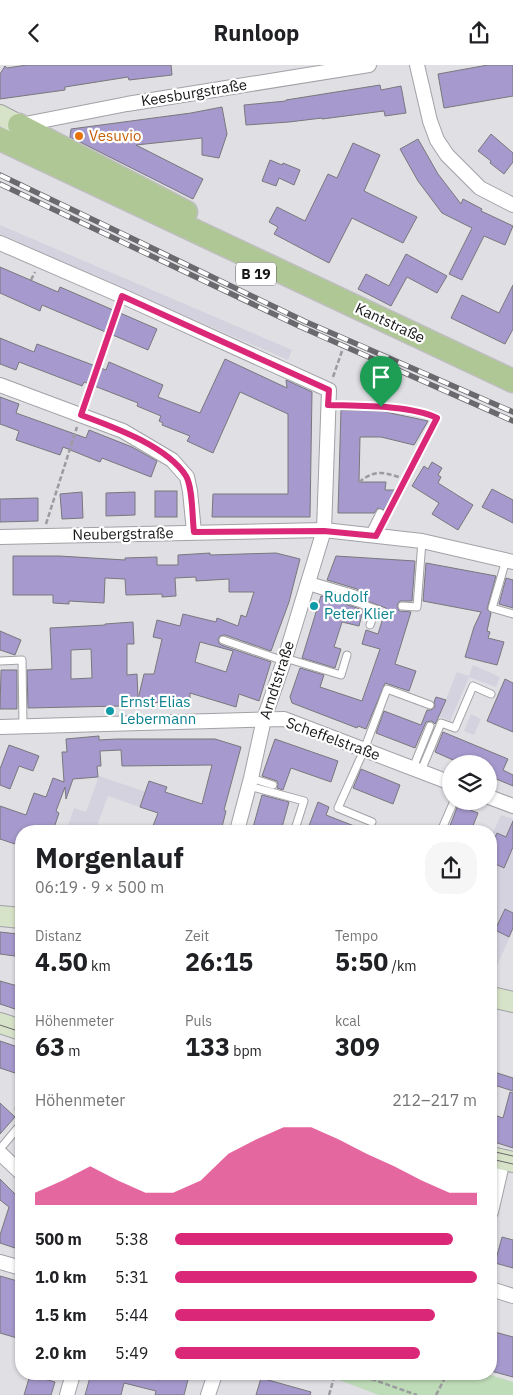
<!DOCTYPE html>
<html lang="de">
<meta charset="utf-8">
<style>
body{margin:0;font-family:"IBM Plex Sans",sans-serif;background:#f6f6f6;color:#202124;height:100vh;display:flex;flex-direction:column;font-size:19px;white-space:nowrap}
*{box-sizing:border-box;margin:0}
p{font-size:16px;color:#757577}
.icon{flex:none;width:28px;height:28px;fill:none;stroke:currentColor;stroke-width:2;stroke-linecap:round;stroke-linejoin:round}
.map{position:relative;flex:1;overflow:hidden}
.sheet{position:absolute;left:15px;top:760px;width:482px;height:555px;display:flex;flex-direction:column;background:#fff;border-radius:20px;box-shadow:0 1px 4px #0004}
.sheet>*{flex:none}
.tools{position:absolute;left:442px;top:690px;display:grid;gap:10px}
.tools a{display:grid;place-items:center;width:55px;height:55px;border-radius:50%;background:#fff;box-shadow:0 1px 4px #0004;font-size:25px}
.pin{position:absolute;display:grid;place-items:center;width:42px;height:42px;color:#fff;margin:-51px -21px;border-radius:50% 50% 50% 0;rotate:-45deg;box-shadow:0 0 5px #0007}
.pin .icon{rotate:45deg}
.round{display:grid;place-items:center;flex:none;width:52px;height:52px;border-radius:20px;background:#f6f6f6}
.overview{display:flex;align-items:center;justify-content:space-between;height:85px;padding:0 20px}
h1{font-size:28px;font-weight:700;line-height:38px}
.stats{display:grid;grid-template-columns:repeat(3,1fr);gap:8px;height:85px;padding:5px 20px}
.stats div{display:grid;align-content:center}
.stats b{font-size:25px;font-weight:700}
.stats small{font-size:14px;font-weight:400}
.stats p{font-size:14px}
.chart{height:140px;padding:10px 20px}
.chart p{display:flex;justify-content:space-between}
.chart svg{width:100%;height:90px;margin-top:5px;fill:#db2777;opacity:.7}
ul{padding:0 20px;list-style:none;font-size:16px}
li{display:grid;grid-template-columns:80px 60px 1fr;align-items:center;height:38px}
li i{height:12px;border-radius:6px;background:#db2777}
header{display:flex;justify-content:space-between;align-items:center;height:65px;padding:0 20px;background:#fff;font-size:22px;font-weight:700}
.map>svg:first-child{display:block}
</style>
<header><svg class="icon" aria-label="back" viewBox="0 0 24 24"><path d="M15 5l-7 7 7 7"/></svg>Runloop<svg class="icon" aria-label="share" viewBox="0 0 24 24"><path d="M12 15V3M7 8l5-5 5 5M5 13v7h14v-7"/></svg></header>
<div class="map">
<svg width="513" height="1330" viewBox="0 0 513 1330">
<rect width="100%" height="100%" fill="#dfdfe4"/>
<g fill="#d4d2de">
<polygon points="0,160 292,285 288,295 0,171"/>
<polygon points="473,600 500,612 496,622 469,612 450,656 439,651 457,607 469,611"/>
<polygon points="471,649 481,654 474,670 464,666"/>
<polygon points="99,711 146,727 140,742 108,731 95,766 66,766 74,743 86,747"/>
<polygon points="501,750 513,754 513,865 493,909 491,909 491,772"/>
</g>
<polygon fill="#bfdcb8" points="323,1309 487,1309 513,1317 513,1330 379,1330"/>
<g fill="#a699cd" stroke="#79787c" fill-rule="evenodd">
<polygon points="27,0 171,0 172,10 129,15 128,12 65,22 65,25 0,34 0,9 5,1 7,3"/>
<polygon points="488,0 513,0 513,31 444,43 438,9"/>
<polygon points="380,20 381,25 401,21 406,48 385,51 384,46 322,54 322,53 289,57 246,60 244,40 286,36 286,35"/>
<polygon points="222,42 227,69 219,93 202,90 202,73 136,80 203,114 193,134 70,72 71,64 191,48"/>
<polygon points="491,69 513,88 513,97 504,109 490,98 491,96 478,86"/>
<polygon points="418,74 438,109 461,139 463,134 482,144 481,146 513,161 505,180 484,171 462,215 449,209 472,163 442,148 418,116 400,84"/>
<polygon points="353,78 380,90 364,126 417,152 403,178 352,153 329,198 274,169 278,162 269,157 277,142 305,156 328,109 337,113"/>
<polygon points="270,95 282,100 283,98 300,105 294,120 279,113 276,121 262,116"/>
<polygon points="406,189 447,211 437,228 407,212 391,241 358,224 366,209 389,221"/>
<polygon points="0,202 58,227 60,222 157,264 148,285 42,240 40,246 0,228"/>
<polygon points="513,220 513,264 505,279 451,253 462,230 499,248"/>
<polygon points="0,273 34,287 37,279 106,305 109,297 163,320 158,332 200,348 225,294 287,323 286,315 312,327 310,452 212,452 213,429 288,429 288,349 240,327 213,388 187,376 190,371 162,360 163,358 159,356 161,351 137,341 138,338 84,317 82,321 19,297 16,305 0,299"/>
<polygon points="0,332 19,339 16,348 86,373 89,365 132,382 157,396 151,412 102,393 100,397 63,382 60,390 16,375 19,366 0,359"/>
<polygon points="341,345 381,346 428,356 414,380 381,372 360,372 359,417 386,417 385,425 395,425 384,445 378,443 374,448 338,448"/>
<polygon points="432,397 442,403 438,410 441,412 438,418 473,440 458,465 432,449 439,438 412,421 424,401 428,404"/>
<polygon points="492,424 513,435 513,458 482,442"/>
<rect x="155" y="426" width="22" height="26"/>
<polygon points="82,427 83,453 62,454 60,429"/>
<polygon points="135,427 135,450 106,451 106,428"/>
<polygon points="38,433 38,456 0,457 0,434"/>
<path d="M210,488V490L276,488L300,494L289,537L271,586L225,570L220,571L218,574L219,578L221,580L271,597L259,636L239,629L236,642L190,628V636L122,639V641L28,643L27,605L52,604L50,563L105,560V559L133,557L134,579H127V610L137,609L138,634L144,609H154L162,574L153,572L157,555L180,561L183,549L216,557L217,553L238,561L241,550L246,552L254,527H229V514L196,516V512L175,513L176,531L162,532V529L126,530L125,514L105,513L104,538L69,536V539L53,538V530H13V491H59L125,495V493L157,492V500H178V490ZM200,577L233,586L226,607L195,597ZM91,584L92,613L71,614V585Z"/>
<polygon points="336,491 415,496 412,536 400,536 397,540 399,546 411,547 395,599 416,606 409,626 385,618 366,664 358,661 357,663 292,638 290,632 300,603 324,610 320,622 362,636 380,584 362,579 366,565 378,569 386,543 359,533 360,528 357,524 327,515"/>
<polygon points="426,498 496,511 487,544 491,548 487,566 490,567 488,573 504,577 497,600 465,592 474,562 481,547 423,536"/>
<polygon points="506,513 513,515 513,543 499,539"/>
<polygon points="321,531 363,545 359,561 342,557 334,582 341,584 335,603 302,593"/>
<polygon points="0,566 21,575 15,590 0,585"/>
<polygon points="1,605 17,605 17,644 0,644"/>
<polygon points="505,614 513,618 513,667 487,656"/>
<polygon points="436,632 446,635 438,653 435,659 432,656 426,657 415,683 376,668 384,646 421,660 427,645 431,645 435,642 434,637"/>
<polygon points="443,667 508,694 503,705 513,710 513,721 489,711 489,699 462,699 435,687"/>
<polygon points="99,671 99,675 117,674 215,674 241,682 224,745 226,746 221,766 151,766 158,748 140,742 149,716 167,722 165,727 202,739 212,700 122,701 121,685 100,686 101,701 97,701 98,712 73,714 66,734 65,722 56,746 59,748 53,766 21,766 21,781 0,774 0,741 26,750 34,728 46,732 53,713 64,717 62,687 67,687 66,674"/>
<polygon points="275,674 338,696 331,717 291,703 283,725 277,723 278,719 277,716 262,711"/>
<polygon points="9,680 39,691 33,706 19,701 10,724 0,720 0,704"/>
<polygon points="361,704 400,720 393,739 353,723"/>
<polygon points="262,730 289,737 281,766 252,766"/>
<polygon points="318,737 329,742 326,750 367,766 307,766"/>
<polygon points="458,740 478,748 471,766 448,766"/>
<polygon points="513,756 513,782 504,803 491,797 491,781 497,768 506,772"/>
<polygon points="505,844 513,848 513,863 509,872 495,865"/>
<polygon points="0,867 18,869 15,891 0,889"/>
<polygon points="0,916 21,922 21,946 0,939"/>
<polygon points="0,976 21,983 21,1010 0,1003"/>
<polygon points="491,1006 513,1013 513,1026 491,1019"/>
<polygon points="510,1027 513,1028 513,1083 491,1076 491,1049 503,1053"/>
<polygon points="0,1038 15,1052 0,1069"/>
<polygon points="0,1114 21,1135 21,1156 17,1168 21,1170 21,1185 0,1178 0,1170 9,1142 0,1135"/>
<polygon points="502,1172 513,1175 513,1203 495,1198"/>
<polygon points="0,1211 21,1217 21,1260 17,1273 0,1268"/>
<polygon points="491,1266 513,1272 513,1312 491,1306"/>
<polygon points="91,1309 134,1309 159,1315 161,1309 183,1309 189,1311 184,1330 155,1330 156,1326 124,1318 121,1330 85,1330"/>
<polygon points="30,1310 55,1317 51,1330 24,1330"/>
<polygon points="261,1313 311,1327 310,1330 256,1330"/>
</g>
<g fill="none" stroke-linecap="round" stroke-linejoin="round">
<g stroke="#a2a1a6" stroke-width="9">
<g id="lane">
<polyline points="369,470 380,448"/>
<polyline points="506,495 492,543 513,549"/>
<polyline points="308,515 355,529"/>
<polyline points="307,521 376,544 370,560"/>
<polyline points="402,541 417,542 422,476"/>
<polyline points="223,575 284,596"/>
<polyline points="285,593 341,610 347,590"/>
<polyline points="0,596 22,595 23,661"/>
<polyline points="413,703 430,661"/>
<polyline points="421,706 441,658 455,663 473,621 491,629"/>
<polyline points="251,713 273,720"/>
<polyline points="249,721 304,736 296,761"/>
<polyline points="372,757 338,743 364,685 387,624 430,640"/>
<polyline points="441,766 454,736"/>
<polyline points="21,1038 19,1044 21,1044"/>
<polyline points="0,1084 21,1059"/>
</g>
</g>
<g stroke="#a2a1a6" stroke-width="16">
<g id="street">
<polyline points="417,0 430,56 437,75 447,90 480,123 513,140"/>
<polyline points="20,60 127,39 369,0"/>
<polyline points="0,178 122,231 329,325 324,465 285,593 264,654 251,713 237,766"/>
<polyline points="0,320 123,366 172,395 187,412 190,426 194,467"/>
<polyline points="0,472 324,465 422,476 513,497"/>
<polyline points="0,662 284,654 451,718"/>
<polyline points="489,732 513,741"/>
<polyline points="0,1088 21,1108"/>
<polyline points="491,1147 503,1095"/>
<polyline points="0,1197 21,1203"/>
<polyline points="491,1224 513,1231"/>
<polyline points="67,1330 73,1309"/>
<polyline points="208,1330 215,1309"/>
</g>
</g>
<g stroke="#a2a1a6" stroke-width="22">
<g id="secondary">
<polyline points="0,50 19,60"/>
<polyline points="0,851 21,853"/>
<polyline points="491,932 513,937"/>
<polyline points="0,958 21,965"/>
<polyline points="491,1092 513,1097"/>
</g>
</g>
<g stroke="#bebebf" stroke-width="25">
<g id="primary">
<polyline points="19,60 186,147"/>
<polyline points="0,74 513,316"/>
</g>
</g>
<g stroke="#9c9b9f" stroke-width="2.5" stroke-dasharray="5 2.5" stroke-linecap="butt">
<polyline points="31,215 35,207"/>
<polyline points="333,312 342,286"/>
<polyline points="85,338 118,244"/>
<path d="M340,340C366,341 414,341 437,353L389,444"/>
<path d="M359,417C377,403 385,408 405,414"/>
<polyline points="46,459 77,362"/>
<polyline points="357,1309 417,1330"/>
<polyline points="329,1330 335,1309"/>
<polyline points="436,1330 447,1309"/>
</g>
<use href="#lane" stroke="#fff" stroke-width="7"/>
<use href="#street" stroke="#fff" stroke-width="14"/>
<use href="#secondary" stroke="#d7e3c9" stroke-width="20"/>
<use href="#primary" stroke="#afc794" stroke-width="22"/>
<g stroke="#6a696d" stroke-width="1">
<polyline points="0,960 21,967"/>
<polyline points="491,1086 513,1091"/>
<polyline points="491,1094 513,1099"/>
</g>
<g stroke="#6a696d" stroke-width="5.5">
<g id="rail">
<polyline points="0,110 304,256 513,347"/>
<polyline points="0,119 301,262 513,356"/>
</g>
</g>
<use href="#rail" stroke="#fff" stroke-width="4" stroke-dasharray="11" stroke-linecap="butt"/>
</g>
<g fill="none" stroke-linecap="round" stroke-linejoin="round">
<g stroke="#fff" stroke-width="10">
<path id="route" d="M122,231L329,325L328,340C358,341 411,340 437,353L376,471L324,466L194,467C192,452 193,423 186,411C167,381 113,362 81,350Z"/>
</g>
<use href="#route" stroke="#db2777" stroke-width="6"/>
</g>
<circle fill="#e8710a" stroke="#fff" stroke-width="2" cx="79" cy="71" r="5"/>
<g fill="#0f9aa8" stroke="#fff" stroke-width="2">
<circle cx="314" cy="541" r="5"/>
<circle cx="110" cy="646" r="5"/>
</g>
<g text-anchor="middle" stroke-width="4.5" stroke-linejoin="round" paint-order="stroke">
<rect fill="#fff" stroke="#5d5d5e" stroke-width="1" x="236" y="197.5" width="40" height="23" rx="4"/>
<g font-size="14" font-weight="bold" fill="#181719">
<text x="256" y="214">B 19</text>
</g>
<g font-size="15" fill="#181719" stroke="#fff">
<text transform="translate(194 28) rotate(-9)" y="5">Keesburgstraße</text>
<text transform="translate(390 258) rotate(25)" y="5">Kantstraße</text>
<text transform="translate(123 469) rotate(-1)" y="5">Neubergstraße</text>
<text transform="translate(277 615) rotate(-72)" y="5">Arndtstraße</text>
<text transform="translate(333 674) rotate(20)" y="5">Scheffelstraße</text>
</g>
<g font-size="15" fill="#c56008" stroke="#fff" text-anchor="start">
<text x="89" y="76">Vesuvio</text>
</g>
<g font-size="15" fill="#0d838f" stroke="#fff" text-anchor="start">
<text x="324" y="537">Rudolf<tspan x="324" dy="17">Peter Klier</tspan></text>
<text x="120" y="642">Ernst Elias<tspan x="120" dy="17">Lebermann</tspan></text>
</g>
</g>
</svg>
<div class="tools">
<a><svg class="icon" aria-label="layers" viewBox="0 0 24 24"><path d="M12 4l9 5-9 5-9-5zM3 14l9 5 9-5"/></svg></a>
</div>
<div class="pin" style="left:381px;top:342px;background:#1e9e55"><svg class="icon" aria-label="arrive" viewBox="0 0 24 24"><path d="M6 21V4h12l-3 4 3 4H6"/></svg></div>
<section class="sheet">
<div class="overview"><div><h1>Morgenlauf</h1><p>06:19 · 9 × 500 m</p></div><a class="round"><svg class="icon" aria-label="share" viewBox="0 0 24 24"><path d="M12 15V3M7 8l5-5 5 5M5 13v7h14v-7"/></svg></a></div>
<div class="stats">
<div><p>Distanz</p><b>4.50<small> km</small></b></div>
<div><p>Zeit</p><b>26:15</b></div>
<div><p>Tempo</p><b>5:50<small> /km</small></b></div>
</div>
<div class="stats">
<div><p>Höhenmeter</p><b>63<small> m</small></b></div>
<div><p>Puls</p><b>133<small> bpm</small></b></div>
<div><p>kcal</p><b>309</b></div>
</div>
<div class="chart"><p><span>Höhenmeter</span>212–217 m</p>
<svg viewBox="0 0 160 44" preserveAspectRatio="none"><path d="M0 44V38L10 32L20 25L30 32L40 38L50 38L60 32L70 19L80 12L90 6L100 6L110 12L120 19L130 25L140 32L150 38L160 38V44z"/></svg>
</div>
<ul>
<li><b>500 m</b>5:38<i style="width:92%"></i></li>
<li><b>1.0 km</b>5:31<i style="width:100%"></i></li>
<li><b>1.5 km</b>5:44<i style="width:86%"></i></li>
<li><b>2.0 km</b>5:49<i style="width:81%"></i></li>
</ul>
</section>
</div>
